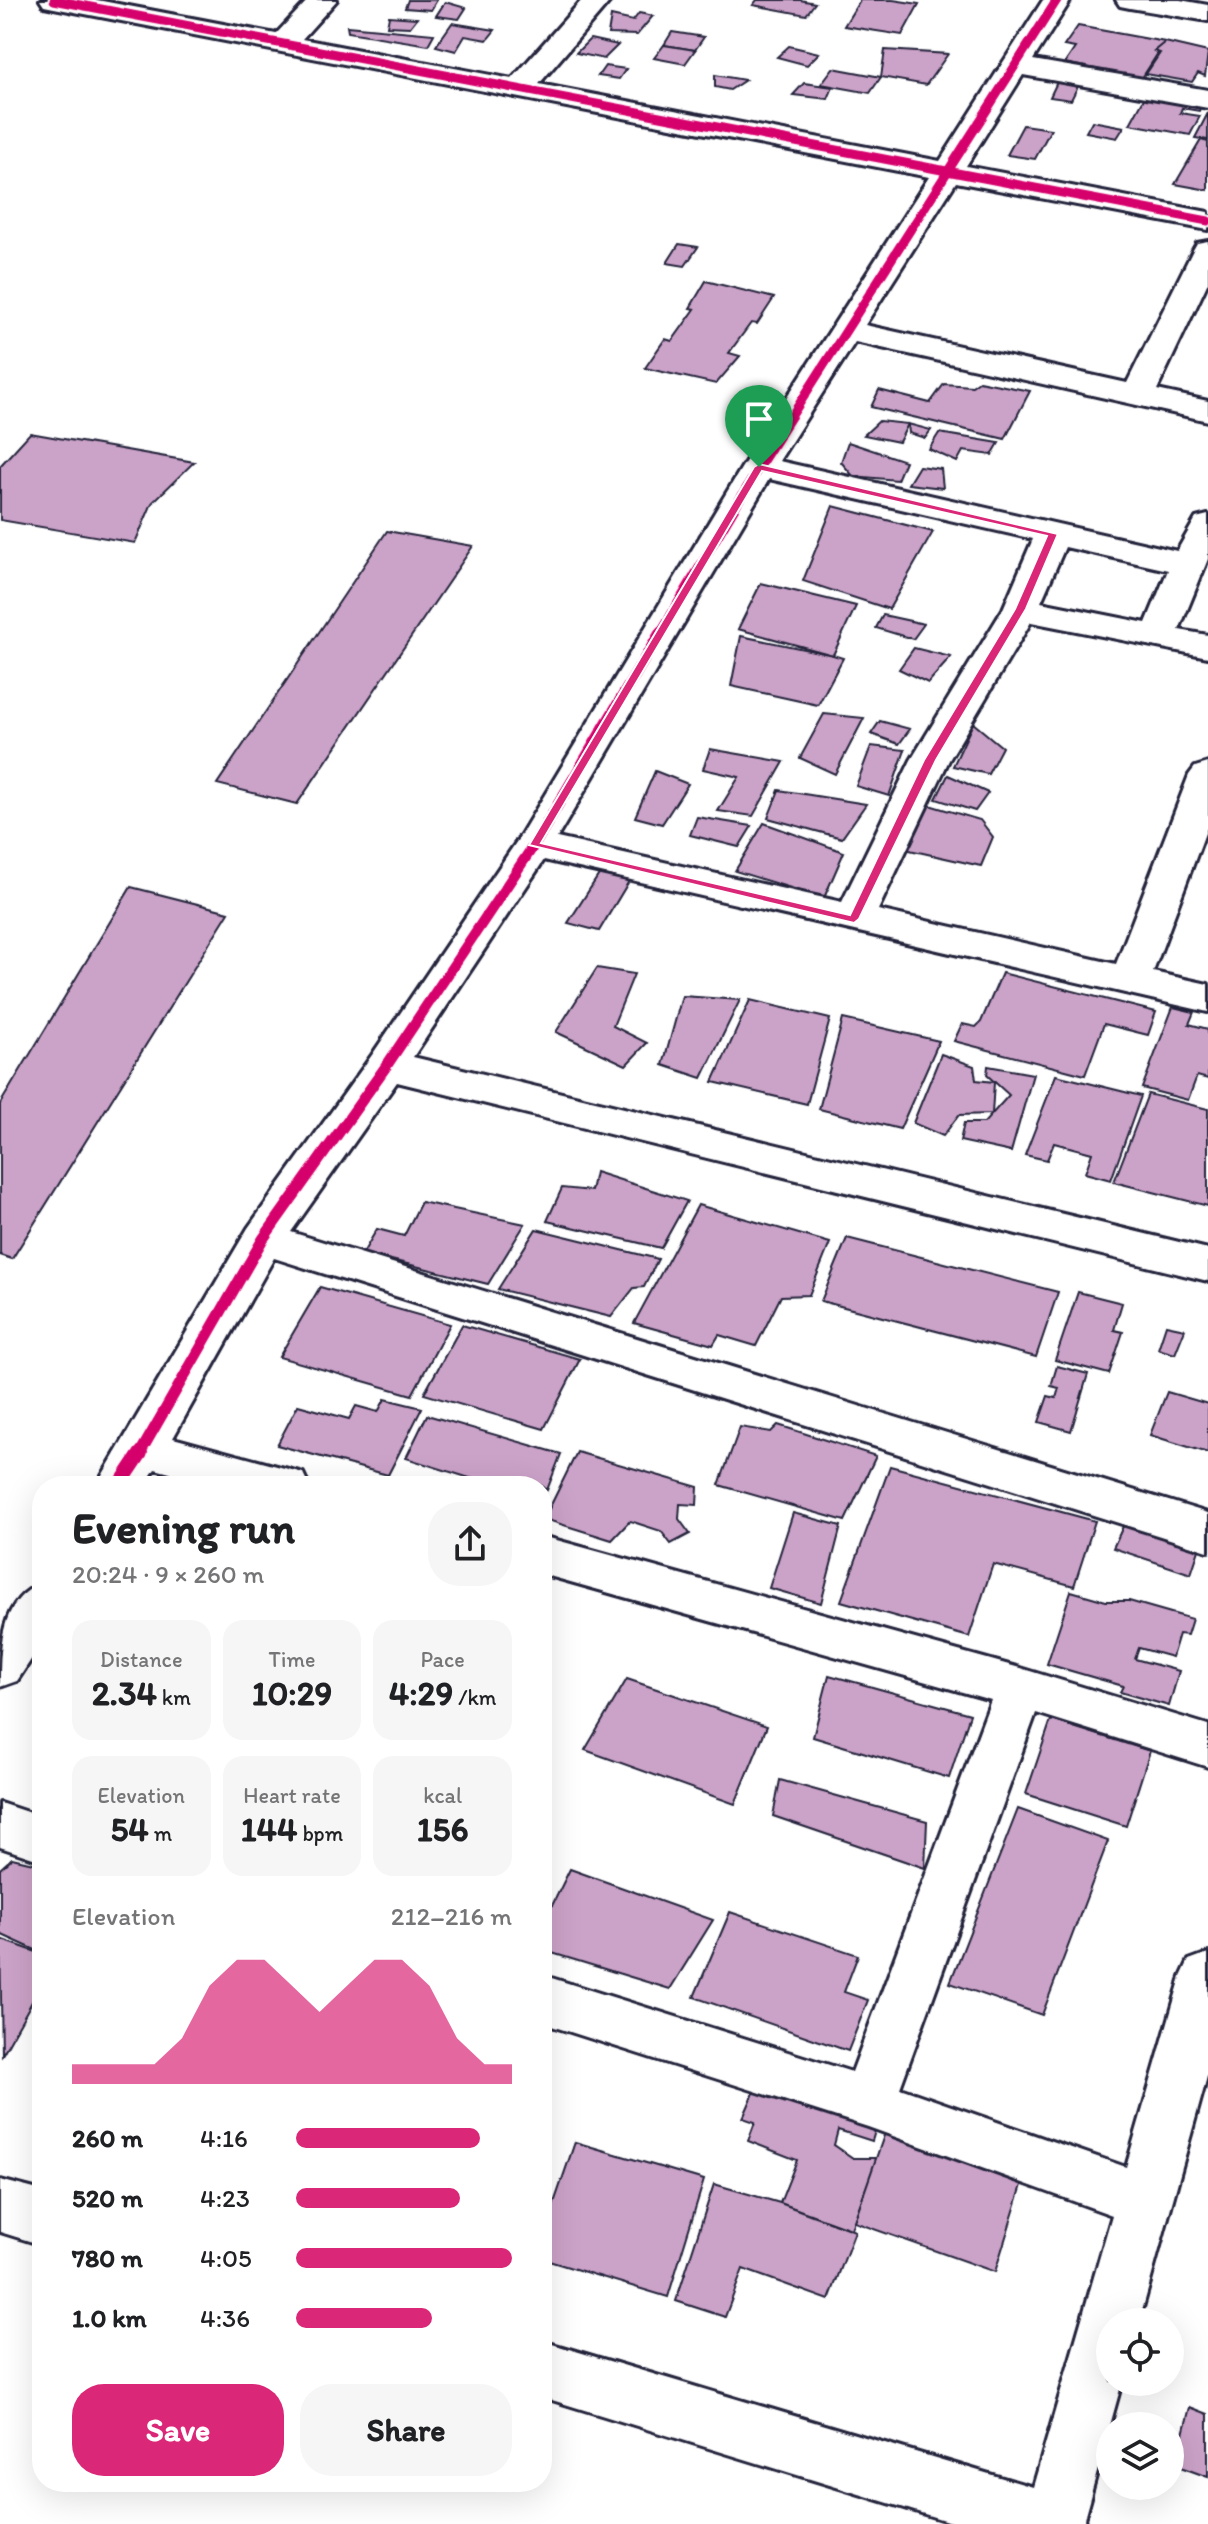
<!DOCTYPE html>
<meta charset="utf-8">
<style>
body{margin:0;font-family:Itim,sans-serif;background:#f6f6f6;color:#202124;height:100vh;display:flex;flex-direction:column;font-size:30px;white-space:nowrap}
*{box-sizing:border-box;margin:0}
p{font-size:26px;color:#757577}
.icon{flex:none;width:44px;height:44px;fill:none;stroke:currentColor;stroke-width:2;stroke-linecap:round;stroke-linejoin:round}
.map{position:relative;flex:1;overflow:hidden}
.details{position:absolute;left:32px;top:1476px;width:520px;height:1016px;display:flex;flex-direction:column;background:#fff;border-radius:32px;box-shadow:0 8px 32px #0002}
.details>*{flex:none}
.controls{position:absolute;left:1096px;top:2308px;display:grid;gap:16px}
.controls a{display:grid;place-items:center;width:88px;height:88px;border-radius:50%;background:#fff;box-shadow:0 8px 32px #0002;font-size:40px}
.pin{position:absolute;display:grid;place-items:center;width:68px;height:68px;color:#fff;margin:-82px -34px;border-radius:50% 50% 50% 0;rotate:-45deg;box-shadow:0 0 8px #0007}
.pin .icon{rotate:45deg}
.round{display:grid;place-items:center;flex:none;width:84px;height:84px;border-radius:32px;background:#f6f6f6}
.overview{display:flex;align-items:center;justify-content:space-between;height:136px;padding:0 40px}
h1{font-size:44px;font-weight:700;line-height:60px}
.stats{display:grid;grid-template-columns:repeat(3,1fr);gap:12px;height:136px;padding:8px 40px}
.stats div{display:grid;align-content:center;border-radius:20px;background:#f6f6f6;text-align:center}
.stats b{font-size:34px;font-weight:700}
.stats small{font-size:22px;font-weight:400}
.stats p{font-size:22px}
.chart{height:224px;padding:16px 40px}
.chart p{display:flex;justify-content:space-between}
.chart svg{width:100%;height:144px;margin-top:8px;fill:#db2777;opacity:.7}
.button{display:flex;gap:16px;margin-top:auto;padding:16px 40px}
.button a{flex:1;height:92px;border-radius:32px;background:#db2777;color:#fff;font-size:32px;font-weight:700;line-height:92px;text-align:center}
.button a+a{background:#f6f6f6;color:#202124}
ul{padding:0 40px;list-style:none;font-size:26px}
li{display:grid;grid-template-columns:128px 96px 1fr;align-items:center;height:60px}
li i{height:20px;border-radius:10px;background:#db2777}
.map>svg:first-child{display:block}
</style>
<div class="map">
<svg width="1208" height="2524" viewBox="0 0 1208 2524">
<rect width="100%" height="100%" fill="#fff"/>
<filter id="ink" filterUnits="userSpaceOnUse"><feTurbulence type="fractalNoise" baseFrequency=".0125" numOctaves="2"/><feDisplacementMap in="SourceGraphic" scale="16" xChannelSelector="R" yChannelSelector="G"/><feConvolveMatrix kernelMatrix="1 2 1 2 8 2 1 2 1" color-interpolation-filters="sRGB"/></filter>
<g filter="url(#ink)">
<g fill="#cba2c8" stroke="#22223b" stroke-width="2">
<polygon points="408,0 437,0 431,10 405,8"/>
<polygon points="757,0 800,0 815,3 806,15 753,5"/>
<polygon points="860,0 893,0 919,4 902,35 844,26"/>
<polygon points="445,2 466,8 459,19 436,16"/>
<polygon points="639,13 653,16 637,35 608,34 611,16 633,21"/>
<polygon points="389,16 417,18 410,27 387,26"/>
<polygon points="452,23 495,30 487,40 465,36 456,51 436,46"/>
<polygon points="347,26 434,34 428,45 348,32"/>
<polygon points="1078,26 1165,42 1142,78 1065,63 1075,48 1064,46"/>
<polygon points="672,32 704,37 695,50 664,45"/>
<polygon points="590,39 618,45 604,59 576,53"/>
<polygon points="1165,42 1208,52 1205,76 1198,73 1192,82 1146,74 1160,53 1154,51"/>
<polygon points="664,45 695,50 685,64 654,58"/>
<polygon points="789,46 819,53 807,65 777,57"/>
<polygon points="885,50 948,54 926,85 881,77"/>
<polygon points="605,66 626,69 619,79 598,76"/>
<polygon points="833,68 881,77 870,93 821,84"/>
<polygon points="715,75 745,80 730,90 715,87"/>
<polygon points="1058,80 1079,84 1071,100 1050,97"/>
<polygon points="804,83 833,87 828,99 793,95"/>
<polygon points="1147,93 1203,102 1199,111 1182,108 1180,113 1200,116 1190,135 1130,124"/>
<polygon points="1208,113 1208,140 1195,138"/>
<polygon points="1092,121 1124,127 1117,138 1086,132"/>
<polygon points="1023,125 1051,129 1035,159 1007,155"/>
<polygon points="1201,140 1208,142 1208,190 1175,184"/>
<polygon points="679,244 698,247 685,266 667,263"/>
<polygon points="706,281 774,298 757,324 751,323 729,353 740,356 716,384 645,368 665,339 672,341 695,309 690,308"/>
<polygon points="979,381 1030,391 1005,439 871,407 879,390 930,403 944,384 972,386"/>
<polygon points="879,421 908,424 899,442 864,435"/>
<polygon points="908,424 931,430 925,438 909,433"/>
<polygon points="30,433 194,462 152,503 135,543 0,520 0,466"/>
<polygon points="939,433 999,443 992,455 963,451 957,462 929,449"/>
<polygon points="848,442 905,461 897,480 853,476 841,462"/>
<polygon points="919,466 941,469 943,488 908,484"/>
<polygon points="833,506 933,532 889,609 803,581"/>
<polygon points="387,531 473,546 297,804 217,784"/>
<polygon points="761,583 856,606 833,655 738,629"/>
<polygon points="883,615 924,624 913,639 876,628"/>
<polygon points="741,636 833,655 843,658 818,705 731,686"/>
<polygon points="914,648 951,657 928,683 899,669"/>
<polygon points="824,714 864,718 835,774 800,758"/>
<polygon points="880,721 910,729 899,744 871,734"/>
<polygon points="973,723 1002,747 988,774 953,766"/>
<polygon points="871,746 905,750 889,796 856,786"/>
<polygon points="710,749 784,762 753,816 718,811 739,777 703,769"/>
<polygon points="655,771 688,784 662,824 635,817"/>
<polygon points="948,775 988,793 975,811 936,799"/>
<polygon points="779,790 866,804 842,838 768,818"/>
<polygon points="919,802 980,820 993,837 981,866 905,849"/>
<polygon points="697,817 752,826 739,847 690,835"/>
<polygon points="764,823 844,852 824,898 735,871"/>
<polygon points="600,873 629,881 599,931 568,923"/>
<polygon points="131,887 229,912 12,1259 0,1255 0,1104"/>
<polygon points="597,968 634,974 613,1026 647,1043 626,1065 556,1032"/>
<polygon points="1002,973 1156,1012 1148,1035 1104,1024 1085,1075 954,1041 962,1024 976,1027 981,1022"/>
<polygon points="682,996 740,1000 702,1078 663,1065"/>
<polygon points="750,1000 830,1019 807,1104 713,1082"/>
<polygon points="1173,1007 1194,1012 1189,1024 1208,1029 1208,1079 1197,1076 1188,1100 1142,1088"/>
<polygon points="843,1019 939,1041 900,1129 819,1109"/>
<polygon points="941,1054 974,1066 976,1080 994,1082 992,1114 959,1115 943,1136 913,1123"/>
<polygon points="988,1066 1033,1074 1011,1152 960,1141 964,1123 984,1123 1009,1095 987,1075"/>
<polygon points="1056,1075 1141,1096 1111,1180 1085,1173 1092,1153 1054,1143 1047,1160 1025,1155"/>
<polygon points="1148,1094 1208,1109 1208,1206 1114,1182"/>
<polygon points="595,1172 687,1201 661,1248 547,1221 562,1188 591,1191"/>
<polygon points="421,1202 525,1224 488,1284 363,1253 377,1229 404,1236"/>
<polygon points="698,1205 830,1243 809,1295 781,1296 756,1346 719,1335 713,1345 634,1323"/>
<polygon points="536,1229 658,1259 644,1287 634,1288 611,1317 498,1289"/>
<polygon points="847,1238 1058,1292 1036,1357 821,1301"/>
<polygon points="320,1287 450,1324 412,1395 279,1357"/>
<polygon points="1078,1292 1122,1303 1114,1330 1123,1332 1109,1374 1055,1360"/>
<polygon points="462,1325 580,1359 544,1429 424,1394"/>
<polygon points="1166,1325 1185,1329 1175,1354 1158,1349"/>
<polygon points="1057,1366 1088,1374 1071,1431 1039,1422 1048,1396 1056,1398 1059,1388 1051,1386"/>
<polygon points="1167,1392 1208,1404 1208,1453 1150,1435"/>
<polygon points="385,1399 422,1408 388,1475 277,1445 298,1405 349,1419 356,1406 378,1412"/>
<polygon points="427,1415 561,1454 547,1490 542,1486 514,1480 510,1486 495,1486 406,1458"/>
<polygon points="778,1425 876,1456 845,1521 719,1485 740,1427 771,1432"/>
<polygon points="577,1452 698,1487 697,1505 680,1504 679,1519 690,1534 671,1544 661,1531 630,1521 612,1540 544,1519"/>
<polygon points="890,1466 1095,1521 1074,1586 993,1564 969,1637 841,1601"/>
<polygon points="793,1513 841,1526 821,1603 769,1588"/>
<polygon points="1125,1522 1200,1547 1191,1574 1113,1548"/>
<polygon points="1071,1591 1106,1601 1129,1601 1192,1619 1187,1635 1179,1634 1172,1657 1139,1648 1135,1659 1179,1671 1169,1706 1120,1692 1123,1686 1047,1664"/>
<polygon points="829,1675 970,1714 949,1778 813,1737"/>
<polygon points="627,1679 767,1726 735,1804 585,1750"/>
<polygon points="1051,1720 1150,1751 1126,1826 1026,1794"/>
<polygon points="780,1780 927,1821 925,1868 773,1816"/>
<polygon points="1018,1809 1108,1841 1042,2015 950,1983"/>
<polygon points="12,1858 42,1865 42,1953 0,1934 0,1869"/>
<polygon points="570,1869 713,1920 670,1989 542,1950 542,1926"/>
<polygon points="730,1912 858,1955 844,1992 868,2000 848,2051 694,1997"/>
<polygon points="0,1939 42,1954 42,1984 2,2055"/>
<polygon points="757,2086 878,2121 872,2141 838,2130 834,2145 853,2158 877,2158 851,2229 780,2203 797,2160 748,2141 755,2122 743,2118"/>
<polygon points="889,2121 1027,2169 995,2272 854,2222"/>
<polygon points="575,2142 704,2180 668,2297 542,2259 542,2238"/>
<polygon points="714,2184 780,2203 855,2231 829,2300 743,2269 725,2317 676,2301"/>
<polygon points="1190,2407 1208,2414 1208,2477 1175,2465"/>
</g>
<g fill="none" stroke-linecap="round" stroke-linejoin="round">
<g stroke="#22223b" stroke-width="6">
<g id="minor">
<path d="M40,0H97L276,34L308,0H337L302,39L512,79L582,0H611L539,84L940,161L1043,0H1071L1033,60L1208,90V108L1023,75L966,166L1208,212V230L956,182L865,325L1127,383L1193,250L1197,243L1208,241V282L1157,390L1208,401V421L855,342L779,461L1177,551L1196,518L1208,515V559L1179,630L1208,635V657L1031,622L949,760L878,910L1116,964L1189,775L1195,767L1208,763V825L1153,972L1208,984V1012L544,860L413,1057L1208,1249V1281L397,1082L291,1232L1208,1513V1551L274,1258L173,1438L303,1473L309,1486H218L155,1469L144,1486H96L248,1228L372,1055L517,841L742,467L929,177L54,8L44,6ZM769,479L1033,539L1003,609L911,760L842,902L557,838ZM1065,547L1168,570L1146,623L1041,602Z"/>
<polygon points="1116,0 1180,0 1208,5 1208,21 1130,8 1120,6"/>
<polygon points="542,1536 1020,1668 1208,1725 1208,1767 1036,1713 900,2088 1126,2167 1181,1977 1189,1960 1208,1953 1208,2073 1139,2322 1110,2322 1110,2382 1122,2382 1084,2519 1086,2524 957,2524 542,2397 542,2341 1033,2487 1112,2215 868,2127 542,2023 542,1975 852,2072 991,1700 542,1574"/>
<path d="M42,1583V1643L17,1681L0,1687C0,1646 0,1599 42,1583Z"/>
<polygon points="0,1803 42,1817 42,1861 0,1847"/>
<polygon points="0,2180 42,2191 42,2245 0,2232"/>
</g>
</g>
<use href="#minor" fill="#fff" fill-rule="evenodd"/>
<g stroke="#fff" stroke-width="13">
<g id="cycleway-far2">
<polyline points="54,0 1208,221"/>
<polyline points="660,633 759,467 1057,0"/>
</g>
</g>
<g stroke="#fff" stroke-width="16">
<polyline id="cycleway-far1" points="139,1455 263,1239 387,1065 534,845 661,631"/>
</g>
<g stroke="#fff" stroke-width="19">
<polyline id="cycleway" points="119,1486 141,1453"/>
</g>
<use href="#cycleway-far2" stroke="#d6006c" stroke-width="9"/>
<use href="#cycleway-far1" stroke="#d6006c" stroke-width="11"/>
<use href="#cycleway" stroke="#d6006c" stroke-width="14"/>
</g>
</g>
<path fill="#db2777" stroke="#fff" stroke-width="2" fill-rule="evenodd" d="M759,464L1058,534L1026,609L936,760L859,919L854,923L529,845L754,467ZM762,471L1047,536L1015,609L924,760L850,915L541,843Z"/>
</svg>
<div class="controls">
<a><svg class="icon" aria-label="locate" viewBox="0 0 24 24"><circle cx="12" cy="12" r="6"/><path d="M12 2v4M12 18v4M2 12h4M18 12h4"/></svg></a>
<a><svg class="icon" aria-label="layers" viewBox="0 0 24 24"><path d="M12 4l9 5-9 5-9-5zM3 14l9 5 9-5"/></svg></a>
</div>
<div class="pin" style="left:759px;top:467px;background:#1e9e55"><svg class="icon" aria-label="arrive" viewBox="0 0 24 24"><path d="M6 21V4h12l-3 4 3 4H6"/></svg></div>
<section class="details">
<div class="overview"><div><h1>Evening run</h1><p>20:24 · 9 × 260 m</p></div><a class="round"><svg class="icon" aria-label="share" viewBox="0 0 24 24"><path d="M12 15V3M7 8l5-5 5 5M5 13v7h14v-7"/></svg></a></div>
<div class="stats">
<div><p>Distance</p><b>2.34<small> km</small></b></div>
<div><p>Time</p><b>10:29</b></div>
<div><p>Pace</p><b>4:29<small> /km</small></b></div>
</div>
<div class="stats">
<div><p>Elevation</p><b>54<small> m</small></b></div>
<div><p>Heart rate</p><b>144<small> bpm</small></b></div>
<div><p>kcal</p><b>156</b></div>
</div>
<div class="chart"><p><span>Elevation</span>212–216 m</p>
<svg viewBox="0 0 160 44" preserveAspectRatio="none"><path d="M0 44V38L10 38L20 38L30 38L40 30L50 14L60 6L70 6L80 14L90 22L100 14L110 6L120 6L130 14L140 30L150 38L160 38V44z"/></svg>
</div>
<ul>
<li><b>260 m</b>4:16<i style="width:85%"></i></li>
<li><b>520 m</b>4:23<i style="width:76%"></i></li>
<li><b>780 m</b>4:05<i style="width:100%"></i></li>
<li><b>1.0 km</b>4:36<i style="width:63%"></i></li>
</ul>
<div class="button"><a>Save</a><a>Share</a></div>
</section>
</div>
